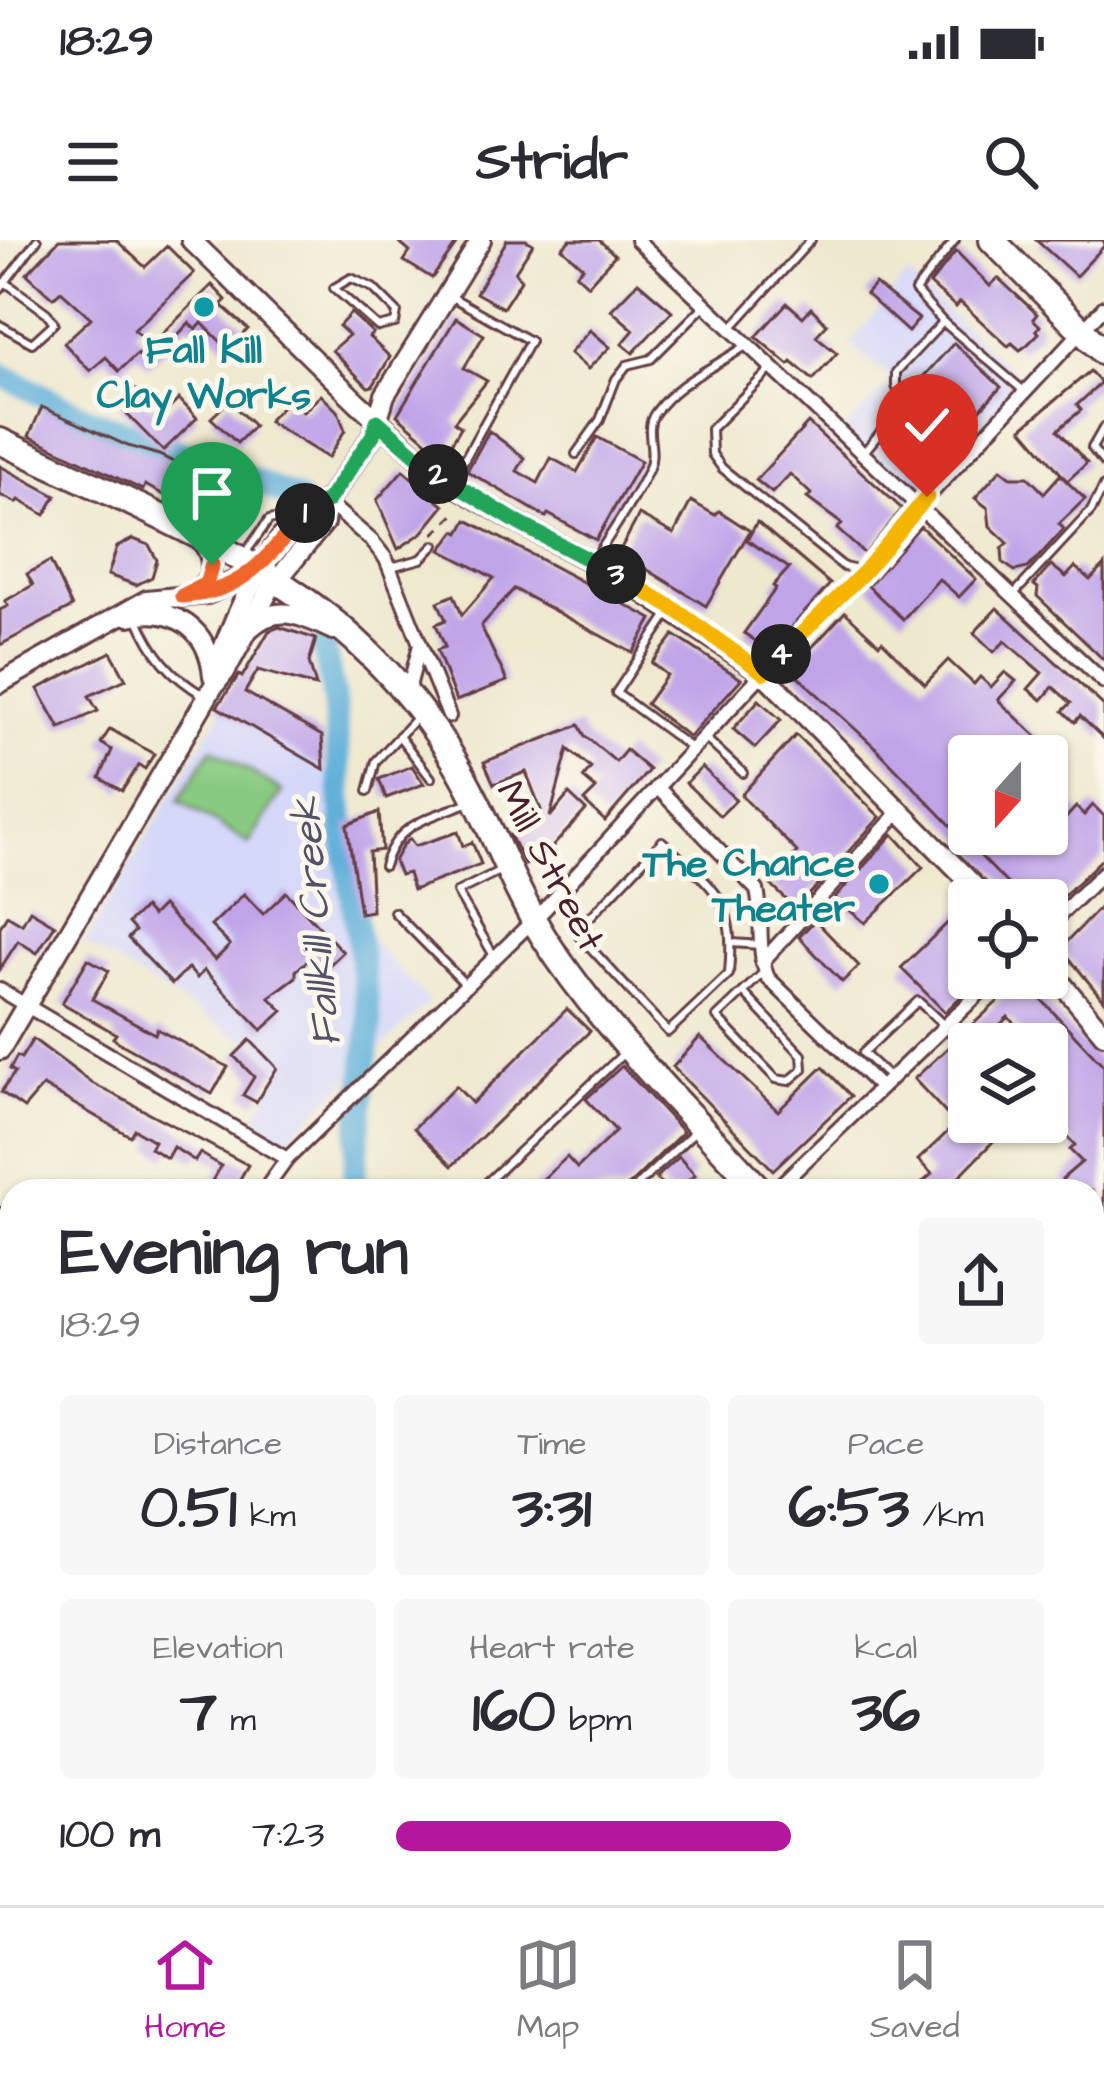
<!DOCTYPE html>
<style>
body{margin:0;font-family:"Architects Daughter",sans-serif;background:#f7f7f7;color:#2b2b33;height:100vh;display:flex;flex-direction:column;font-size:45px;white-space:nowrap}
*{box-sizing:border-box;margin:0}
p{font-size:39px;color:#7c7c81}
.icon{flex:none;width:66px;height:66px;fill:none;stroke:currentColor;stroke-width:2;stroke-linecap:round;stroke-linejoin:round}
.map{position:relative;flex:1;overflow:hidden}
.sheet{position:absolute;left:0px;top:939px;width:1104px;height:726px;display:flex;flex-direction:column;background:#fff;border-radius:36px 36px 0 0;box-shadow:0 3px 9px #0004}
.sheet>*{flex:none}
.needle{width:78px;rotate:201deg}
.controls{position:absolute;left:948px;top:495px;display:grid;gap:24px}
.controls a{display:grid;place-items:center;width:120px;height:120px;border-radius:12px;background:#fff;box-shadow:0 3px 9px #0004;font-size:60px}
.pin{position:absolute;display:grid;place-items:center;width:102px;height:102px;color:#fff;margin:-123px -51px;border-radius:50% 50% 50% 0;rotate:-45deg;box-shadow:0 0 12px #0007}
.pin .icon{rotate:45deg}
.km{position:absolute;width:60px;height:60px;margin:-30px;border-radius:50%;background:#222;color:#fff;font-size:33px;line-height:60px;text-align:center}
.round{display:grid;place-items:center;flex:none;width:126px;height:126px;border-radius:12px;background:#f7f7f7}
.head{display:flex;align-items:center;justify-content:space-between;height:204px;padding:0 60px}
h1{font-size:66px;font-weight:800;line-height:90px}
.figures{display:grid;grid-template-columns:repeat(3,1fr);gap:18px;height:204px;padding:12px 60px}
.figures div{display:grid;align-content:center;border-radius:12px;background:#f7f7f7;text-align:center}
.figures b{font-size:60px;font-weight:800}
.figures small{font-size:33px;font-weight:400}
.figures p{font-size:33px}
ul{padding:0 60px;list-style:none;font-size:39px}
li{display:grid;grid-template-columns:192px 144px 1fr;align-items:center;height:90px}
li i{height:30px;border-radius:15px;background:#b5179e}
.status{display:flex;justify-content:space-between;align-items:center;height:84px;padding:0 60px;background:#fff;direction:ltr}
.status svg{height:33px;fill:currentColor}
header{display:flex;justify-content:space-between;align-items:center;height:156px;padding:0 60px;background:#fff;font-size:54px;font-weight:800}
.menu{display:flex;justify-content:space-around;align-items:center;height:168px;border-top:3px solid #e1e1e2;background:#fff;font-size:33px;color:#7c7c81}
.menu a{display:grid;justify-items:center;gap:6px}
.menu .current{color:#b5179e}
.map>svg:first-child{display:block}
</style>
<div class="status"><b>18:29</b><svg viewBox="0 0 49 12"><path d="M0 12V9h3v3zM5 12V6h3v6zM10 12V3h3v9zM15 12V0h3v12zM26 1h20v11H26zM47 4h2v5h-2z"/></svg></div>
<header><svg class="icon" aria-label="menu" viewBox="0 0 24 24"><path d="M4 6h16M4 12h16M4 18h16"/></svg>Stridr<svg class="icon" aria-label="search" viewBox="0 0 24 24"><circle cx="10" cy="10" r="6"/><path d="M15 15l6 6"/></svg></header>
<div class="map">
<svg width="1104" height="1665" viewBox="0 0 1104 1665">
<rect width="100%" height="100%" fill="#fbf7ec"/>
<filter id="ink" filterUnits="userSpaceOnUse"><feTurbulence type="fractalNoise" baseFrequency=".00833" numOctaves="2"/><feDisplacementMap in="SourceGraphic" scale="24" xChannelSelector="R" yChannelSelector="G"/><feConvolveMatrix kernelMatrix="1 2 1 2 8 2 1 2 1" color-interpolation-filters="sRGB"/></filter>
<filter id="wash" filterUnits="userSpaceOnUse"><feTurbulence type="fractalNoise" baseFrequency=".004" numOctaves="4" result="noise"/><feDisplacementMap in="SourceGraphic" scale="48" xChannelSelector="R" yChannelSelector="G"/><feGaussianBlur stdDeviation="2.7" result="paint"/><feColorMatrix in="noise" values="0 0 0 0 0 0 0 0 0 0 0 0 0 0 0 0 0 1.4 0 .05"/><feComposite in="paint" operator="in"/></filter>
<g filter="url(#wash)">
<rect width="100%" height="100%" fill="#eee8ce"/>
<g fill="#d6d8f9">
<polygon points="907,35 1030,147 918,267 840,194 893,140 850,103"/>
<polygon points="222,470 330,532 352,686 364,692 429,762 284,901 252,882 281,830 251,798 241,799 84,703"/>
<polygon points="133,1653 578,1653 570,1665 125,1665"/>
</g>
<g fill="#89ca82" stroke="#6a7456" stroke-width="3">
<polygon points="212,508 282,551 249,604 179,560"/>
<polygon points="0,984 12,991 12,1233 0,1225"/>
</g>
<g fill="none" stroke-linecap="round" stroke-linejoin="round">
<g stroke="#5eafd9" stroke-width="24">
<polyline points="0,134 85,177 220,225 299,261"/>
<polyline points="324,407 334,459 344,596 370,784 353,951"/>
<polyline points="2,1665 12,1646"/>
</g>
</g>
<g id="blocks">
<g fill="#c0a4e8">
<polygon points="59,0 116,0 145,27 167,6 194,33 134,90 150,106 212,45 226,60 221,65 248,89 228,109 202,83 196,90 189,83 149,126 137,114 119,131 106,117 90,131 64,103 91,78 61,51 53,58 27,34"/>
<polygon points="396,0 459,0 432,38 404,21 410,12"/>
<polygon points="507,0 526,0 533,4 515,32 521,40 503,68 476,53"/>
<polygon points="570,0 599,0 615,15 588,45 576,34 583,27 562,8"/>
<polygon points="1036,0 1104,0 1104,6 1076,36"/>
<polygon points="956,11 990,46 998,38 1037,74 1033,79 1040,86 1036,90 1039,93 1027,105 1020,110 1012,103 1008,106 960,62 956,67 930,44"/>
<polygon points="638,42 672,71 633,113 622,104 634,90 611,70"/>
<polygon points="875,44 919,79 908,92 866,54"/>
<polygon points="787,63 803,77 811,68 827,84 816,96 837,113 813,140 792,122 789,125 756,97"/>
<polygon points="351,73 373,93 369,97 390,117 373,146 368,147 332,110 349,95 339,86"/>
<polygon points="456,78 484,95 464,128 487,141 454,182 461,187 444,216 397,175"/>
<polygon points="590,90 610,107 588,129 570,113"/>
<polygon points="954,103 1001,147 920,234 893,210 933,166 913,148"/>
<polygon points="1090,131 1101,143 1077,165 1081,170 1058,190 1087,223 1067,241 1022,188"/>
<polygon points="136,150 153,167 157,163 166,172 179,159 197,178 163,211 119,166"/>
<polygon points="321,155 338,172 345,190 328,218 268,181 289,159 303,172"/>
<polygon points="229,161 254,186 237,203 211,178"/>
<polygon points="42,167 128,206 159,215 251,260 235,292 145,245 143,250 29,196"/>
<polygon points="808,183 902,269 865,314 837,289 842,284 807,258 811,254 790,234 772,253 756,240"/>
<polygon points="489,191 525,218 517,231 538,243 551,218 577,232 597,197 641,221 596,300 548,274 546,277 467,231"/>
<polygon points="0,226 56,256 45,275 19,260 17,263 0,255"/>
<polygon points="1001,229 1011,237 1028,237 1044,253 1060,235 1085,259 1059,284 1064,289 1028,328 1015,331 1003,323 1002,309 1008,303 990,286 988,268 975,258"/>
<polygon points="403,230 444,266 422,293 398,309 377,260"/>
<polygon points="691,261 715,275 719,271 750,291 706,366 619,312 639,275 674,294"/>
<polygon points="467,280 652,379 633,413 514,349 481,386 507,441 456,461 437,410 445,407 436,384 446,380 438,362 454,355 462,375 494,338 441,310 456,291 460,293"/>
<polygon points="757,282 830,344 770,411 744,393 776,348 773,346 789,328 747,300"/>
<polygon points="920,286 976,339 959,357 939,339 903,379 868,346"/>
<polygon points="133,299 149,305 157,320 152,337 136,345 108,335 117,307"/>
<polygon points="50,321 72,367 0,405 0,370 8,366 5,361 33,345 27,334"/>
<polygon points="1051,325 1066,337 1075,327 1090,340 1104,325 1104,420 1037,356 1038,348 1034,345"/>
<polygon points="997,368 1104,466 1104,499 1080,476 1075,482 1063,471 1071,463 1053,447 1042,460 1028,449 1042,433 1005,401 994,412 974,393"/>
<polygon points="845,372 879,404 882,401 925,444 948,420 974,444 980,437 991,447 1005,432 1016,441 998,460 1050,509 1044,516 969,516 969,594 1047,594 1047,568 1061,583 1076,567 1084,575 1093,565 1104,576 1104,617 1047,672 1047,660 1023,660 876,508 791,430"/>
<polygon points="279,387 316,399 309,422 316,446 258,430 245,452 322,496 324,529 217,467 239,435 242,437 269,391"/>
<polygon points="674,395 741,439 689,497 646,464 667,435 652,423"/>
<polygon points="111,412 126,439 89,456 98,471 60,488 38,449"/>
<polygon points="759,460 781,480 755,508 733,489"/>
<polygon points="579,485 585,496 616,522 626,510 649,530 605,581 584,561 596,549 583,538 591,528 568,509 550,577 569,554 586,570 543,617 525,625 510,595 527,588 522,578 541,570 526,532 494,544 484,522"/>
<polygon points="110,489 154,514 145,529 139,525 122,551 100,538 112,510 101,503"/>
<polygon points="796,495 880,577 796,669 768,642 797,612 741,555"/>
<polygon points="412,526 424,544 386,558 379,539"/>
<polygon points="702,527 736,560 720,576 686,543"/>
<polygon points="379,572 382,610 369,612 372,671 360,673 347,585"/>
<polygon points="458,592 463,606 472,602 481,624 413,650 408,633 400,635 394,621 403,605 410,599 415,606"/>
<polygon points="893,594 923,627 865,683 835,658"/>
<polygon points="286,652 343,712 324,730 311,717 296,731 296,737 269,757 283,771 262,790 204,730 197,738 188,728 172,744 128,698 135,691 128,683 144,668 152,676 162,666 215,720 230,705 211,686 244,654 263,674"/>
<polygon points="1104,663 1104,761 1061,708"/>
<polygon points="962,669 969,677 969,738 980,738 945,772 901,728"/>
<polygon points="30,670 55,685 37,713 18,701 0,729 0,687 7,675 22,684"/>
<polygon points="815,680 859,726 842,742 799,697"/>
<polygon points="88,719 109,731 92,759 155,794 157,789 228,827 212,854 123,805 113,798 116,794 62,763"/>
<polygon points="1022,739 1104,826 1104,978 1092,965 1092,951 1073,951 1062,939 1082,922 1070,910 1075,905 1052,881 1056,878 1047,868 1047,804 1033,804 1008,777 980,804 969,804 969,882 1012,882 945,951 913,951 932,934 918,920 956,884 914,839"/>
<polygon points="567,769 590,791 452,926 414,888 456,846 472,863"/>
<polygon points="700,797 778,871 823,827 851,856 773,930 673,827"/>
<polygon points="33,799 92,843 248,925 233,951 206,951 221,926 200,913 195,921 173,907 167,918 150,908 154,901 134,889 130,896 43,846 24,868 1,852 15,832 10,829 17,816 21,818"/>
<polygon points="250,800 277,828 256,862 243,855 254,837 234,816"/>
<polygon points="622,826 683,892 623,951 530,951 567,917 577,928 616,891 586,859"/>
<polygon points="679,917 695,935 689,940 698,951 668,951 656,938"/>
<polygon points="458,1653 537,1653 530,1665 478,1665"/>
</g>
</g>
</g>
<g filter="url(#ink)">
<use href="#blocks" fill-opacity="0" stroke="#633d43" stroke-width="3"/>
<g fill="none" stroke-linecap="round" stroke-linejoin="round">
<g stroke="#633d43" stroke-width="12">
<g id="lane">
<polygon points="351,38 373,48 397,72 395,83 378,87 334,48"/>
<polyline points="0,49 37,0"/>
<polyline points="450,56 530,101 453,240"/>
<polyline points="943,82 915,51 955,0"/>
<polyline points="0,85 32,103 54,83 47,73 5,42"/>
<polyline points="732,87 811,0"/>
<polyline points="771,129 711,189 712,214 722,228 844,327 861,331"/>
<polyline points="1104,187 1092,208 1104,223"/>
<polyline points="864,212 904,164 896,146 896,132 943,82 1025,152"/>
<polyline points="576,214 600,180 616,139 627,125 651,119 705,65"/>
<polyline points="246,312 269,280 288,276 293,280"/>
<path d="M595,319C613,289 635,260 649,228C657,209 643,190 655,173C677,141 716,127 747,105"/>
<polyline points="391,327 421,319 435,305"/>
<polyline points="1015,353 1091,271 1104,246"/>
<polyline points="667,376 616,453 691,508"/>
<path d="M137,377C152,413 171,437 205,456"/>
<polyline points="399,496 431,538"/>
<polyline points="704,497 743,533"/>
<polyline points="368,551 376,521 415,479"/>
<path d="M662,601C715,651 736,656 729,734L668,792L576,692Z"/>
<path d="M384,626C397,582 428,579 467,563"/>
<polyline points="394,672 465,744"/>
<polyline points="732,703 761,705"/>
<polyline points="494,716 457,652 503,629"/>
<polyline points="743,752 802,815 803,829 789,841 776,839 717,777 765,731"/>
<polyline points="888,836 863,813 918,761 945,786"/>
<polyline points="486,951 482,947 624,813"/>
<polyline points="631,951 694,892"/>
<polyline points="1100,1006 1104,1010"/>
<polyline points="1092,1434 1104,1423"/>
<polyline points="1092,1595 1104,1600"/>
<polyline points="541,1665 548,1653"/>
</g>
</g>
<g stroke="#633d43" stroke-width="18">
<g id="street">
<polyline points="637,0 1104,442"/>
<polyline points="327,262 372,301 386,319 449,476"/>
<polyline points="411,455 410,443 420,405"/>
<path d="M657,547L757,650C764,680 756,710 768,738L881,848"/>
<polyline points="1047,687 1104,632"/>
<polyline points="762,722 901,570"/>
<polyline points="0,750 287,919"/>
<polyline points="264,951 287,919 545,669 773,422 864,332 909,277 1104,67"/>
<polyline points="774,951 995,738"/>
<polyline points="0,975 12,982"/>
<polyline points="1092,1108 1104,1096"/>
<polyline points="0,1239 12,1247"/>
<polyline points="0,1387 12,1367"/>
<polyline points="0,1464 12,1471"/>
<polyline points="918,1653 938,1665"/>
<polyline points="676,1665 684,1653"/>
<polyline points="905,1665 913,1653"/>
</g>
</g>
<g stroke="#633d43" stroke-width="24">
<g id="secondary">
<polyline points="191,0 357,162 442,238 520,284 622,338 763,433 988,660"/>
<path d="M192,353C216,341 216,318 200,299"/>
<path d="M129,376C174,365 209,389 213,436"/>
<path d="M250,388C278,362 302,376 333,390"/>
<path d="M215,437C223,394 281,268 327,262"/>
<polyline points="0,443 147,360 207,354 259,330"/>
<polyline points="1047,726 1104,794"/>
<polyline points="0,810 213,447 225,432 270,349 324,283 327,262 373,195 385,155 481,0"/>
<polyline points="1091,1665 1104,1648"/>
</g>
</g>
<g stroke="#633d43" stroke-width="30">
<g id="highway">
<polyline points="992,0 1104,113"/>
<path d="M0,201C116,258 259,312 355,400C404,445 445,498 475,558C498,604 516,652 543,696C603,790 686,869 761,951"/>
<polyline points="1092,1317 1104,1330"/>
</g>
</g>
<g stroke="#633d43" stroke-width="3" stroke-dasharray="9 9" stroke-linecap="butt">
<polyline points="434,294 459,270"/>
<polyline points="0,1087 12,1097"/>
<polyline points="5,1120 12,1139"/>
<polyline points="0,1122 12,1113"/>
<polyline points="382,1665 389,1653"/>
</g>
<use href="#lane" stroke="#fff" stroke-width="6"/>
<use href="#street" stroke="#fff" stroke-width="12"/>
<use href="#secondary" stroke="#fff" stroke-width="18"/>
<use href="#highway" stroke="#fff" stroke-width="24"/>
</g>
</g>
<g fill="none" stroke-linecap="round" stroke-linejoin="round" filter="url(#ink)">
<g stroke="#fff" stroke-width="24">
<path id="split-1" d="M212,325L206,344L182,356C245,353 268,316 305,273"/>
</g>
<g stroke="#fff" stroke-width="24">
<polyline id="split-2" points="305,273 313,265 327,262 373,195 377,181 438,234"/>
</g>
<g stroke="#fff" stroke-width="24">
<polyline id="split-3" points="438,234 520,284 616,334"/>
</g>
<g stroke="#fff" stroke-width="24">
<polyline id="split-4" points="616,334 673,368 764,433 781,414"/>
</g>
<g stroke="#fff" stroke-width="24">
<polyline id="split-5" points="781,414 864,332 927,257"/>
</g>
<use href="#split-1" stroke="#f0652b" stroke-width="15"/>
<use href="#split-2" stroke="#22a559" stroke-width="15"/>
<use href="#split-3" stroke="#22a559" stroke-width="15"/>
<use href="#split-4" stroke="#f5b400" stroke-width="15"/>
<use href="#split-5" stroke="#f5b400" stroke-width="15"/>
</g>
<g fill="#0f9aa8" stroke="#fbf7ec" stroke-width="4.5">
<circle cx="204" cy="67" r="12"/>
<circle cx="879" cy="644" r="12"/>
</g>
<g text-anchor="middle" stroke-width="10" stroke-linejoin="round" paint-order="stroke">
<g font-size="39" font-weight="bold" fill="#0d838f" stroke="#fbf7ec">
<text x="204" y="123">Fall Kill<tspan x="204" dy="45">Clay Works</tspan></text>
<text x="855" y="636" text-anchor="end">The Chance<tspan x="855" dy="45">Theater</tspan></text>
</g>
<g font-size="39" fill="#4a1f2b" stroke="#fbf7ec">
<text transform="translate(552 625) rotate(62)" y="14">Mill Street</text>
</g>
<g font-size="42" font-style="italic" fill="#515168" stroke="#fbf7ec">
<text transform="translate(314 682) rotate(-95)" y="15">Fallkill Creek</text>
</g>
</g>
</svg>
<div class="controls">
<a><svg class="needle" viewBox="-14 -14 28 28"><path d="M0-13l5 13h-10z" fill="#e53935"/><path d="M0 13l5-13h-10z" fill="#7c7c81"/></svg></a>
<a><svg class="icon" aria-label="locate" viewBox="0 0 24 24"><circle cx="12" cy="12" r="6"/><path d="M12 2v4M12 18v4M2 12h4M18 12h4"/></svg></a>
<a><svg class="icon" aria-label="layers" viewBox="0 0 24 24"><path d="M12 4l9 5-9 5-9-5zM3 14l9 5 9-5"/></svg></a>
</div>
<div class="pin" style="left:212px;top:325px;background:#1e9e55"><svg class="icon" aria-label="arrive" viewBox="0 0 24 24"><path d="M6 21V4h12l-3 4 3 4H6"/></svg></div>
<div class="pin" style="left:927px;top:257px;background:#d93025"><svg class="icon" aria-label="check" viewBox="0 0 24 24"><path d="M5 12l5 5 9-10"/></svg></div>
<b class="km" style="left:305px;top:273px">1</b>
<b class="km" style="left:438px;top:234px">2</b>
<b class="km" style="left:616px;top:334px">3</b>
<b class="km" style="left:781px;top:414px">4</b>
<section class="sheet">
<div class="head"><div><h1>Evening run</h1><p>18:29</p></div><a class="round"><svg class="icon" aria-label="share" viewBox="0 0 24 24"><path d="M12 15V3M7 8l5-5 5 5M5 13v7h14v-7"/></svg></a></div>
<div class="figures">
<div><p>Distance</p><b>0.51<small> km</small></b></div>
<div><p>Time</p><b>3:31</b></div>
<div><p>Pace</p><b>6:53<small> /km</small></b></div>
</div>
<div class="figures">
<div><p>Elevation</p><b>7<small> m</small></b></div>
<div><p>Heart rate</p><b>160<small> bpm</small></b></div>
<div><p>kcal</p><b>36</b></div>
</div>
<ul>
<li><b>100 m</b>7:23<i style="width:61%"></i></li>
</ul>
</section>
</div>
<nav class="menu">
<a class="current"><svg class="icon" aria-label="home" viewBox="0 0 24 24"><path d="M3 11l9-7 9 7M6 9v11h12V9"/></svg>Home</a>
<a><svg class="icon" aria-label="map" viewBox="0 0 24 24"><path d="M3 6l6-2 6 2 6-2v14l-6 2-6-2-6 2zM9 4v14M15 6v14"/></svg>Map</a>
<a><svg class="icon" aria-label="saved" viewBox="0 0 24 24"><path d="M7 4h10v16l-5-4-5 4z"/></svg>Saved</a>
</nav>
